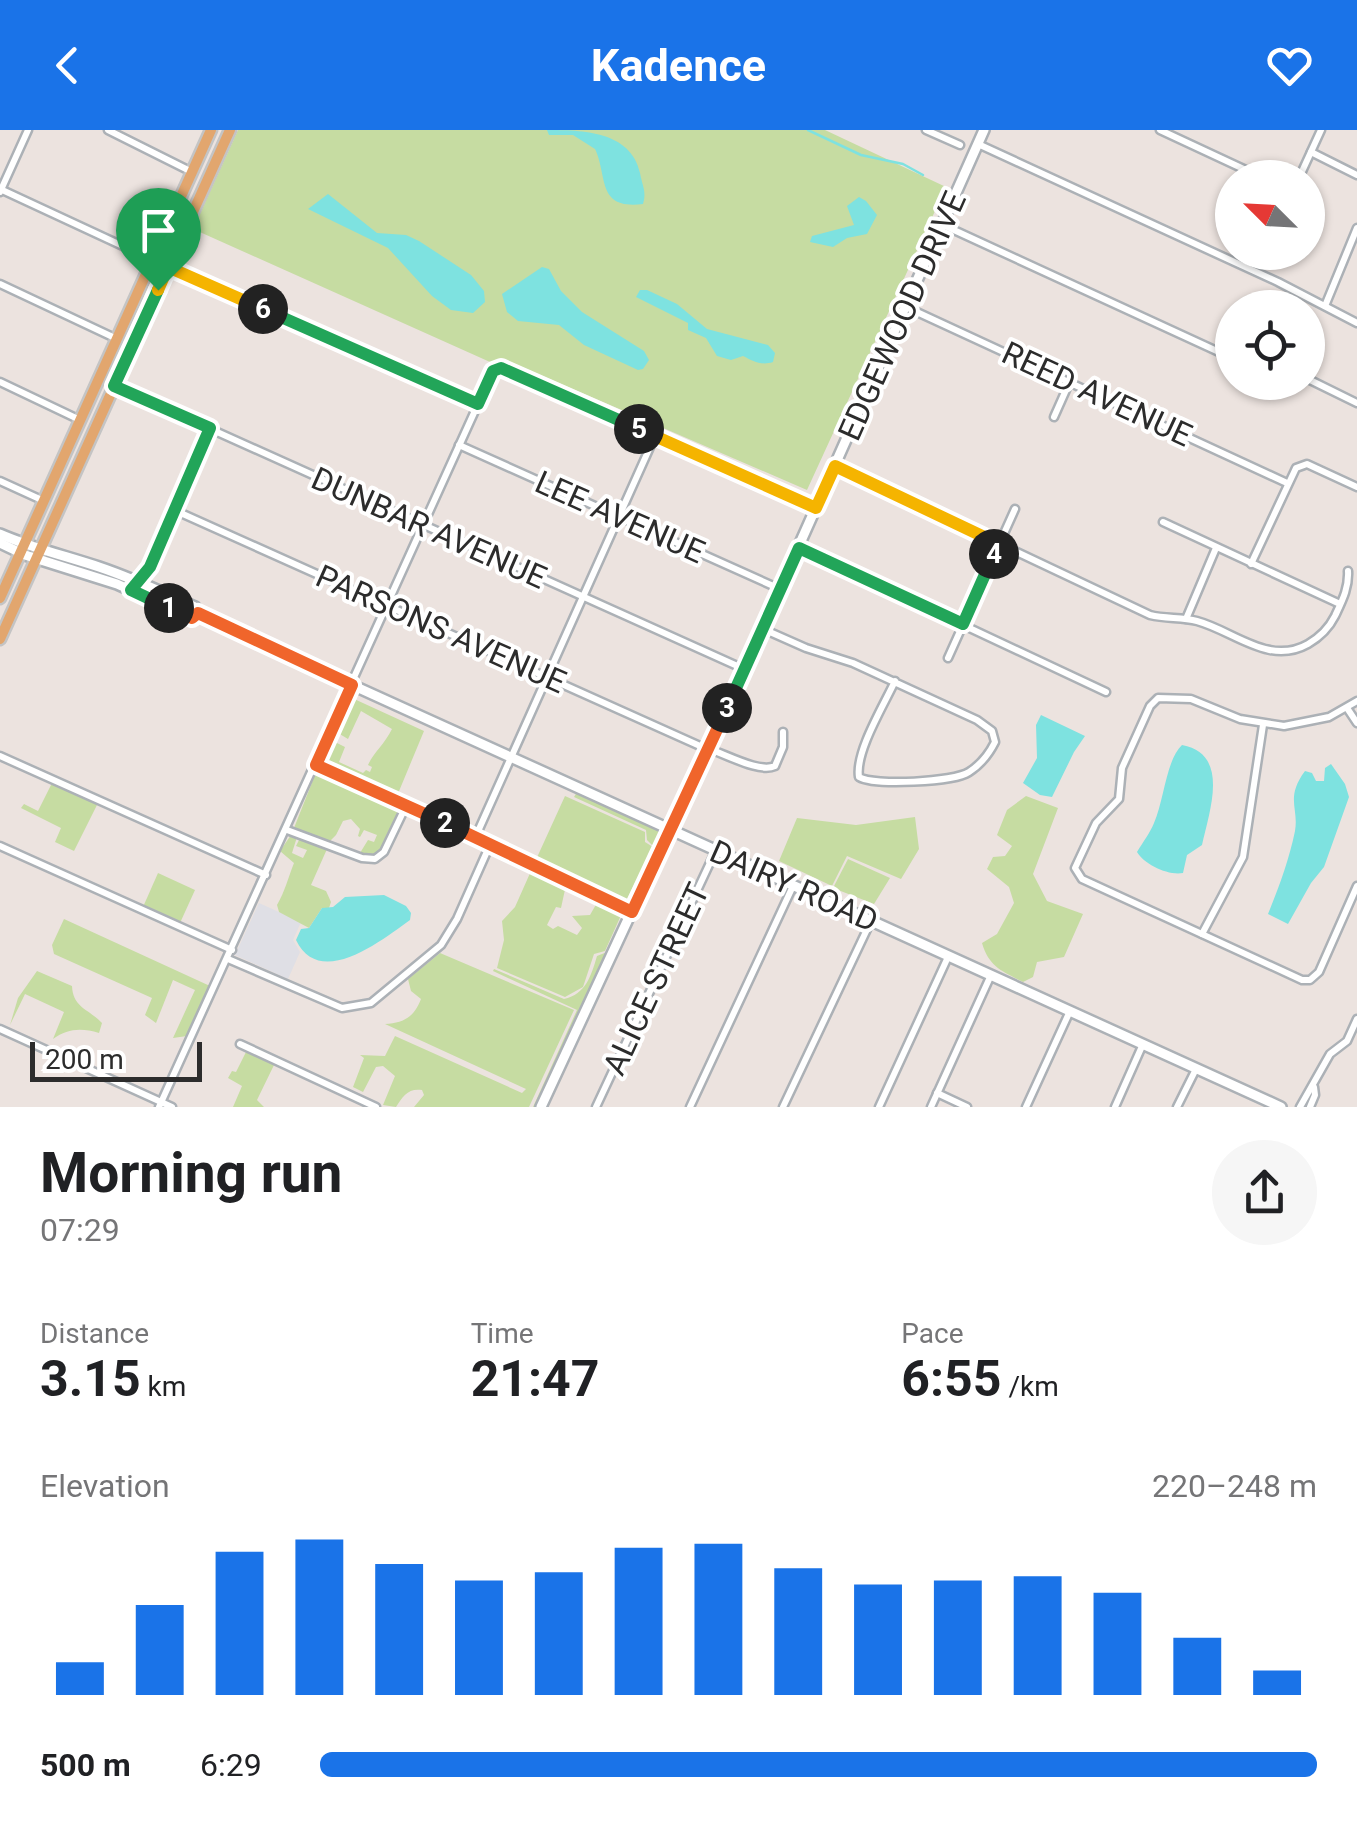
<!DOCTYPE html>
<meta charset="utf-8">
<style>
body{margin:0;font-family:Roboto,sans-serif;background:#f6f6f6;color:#202124;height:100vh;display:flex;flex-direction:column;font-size:38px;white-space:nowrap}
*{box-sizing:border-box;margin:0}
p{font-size:32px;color:#757577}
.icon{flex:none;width:55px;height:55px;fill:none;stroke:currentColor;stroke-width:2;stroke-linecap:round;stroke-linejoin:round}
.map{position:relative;height:977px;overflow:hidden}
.side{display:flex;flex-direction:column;background:#fff;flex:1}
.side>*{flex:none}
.needle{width:65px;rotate:294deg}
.fabs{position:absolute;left:1215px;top:30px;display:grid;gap:20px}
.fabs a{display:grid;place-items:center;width:110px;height:110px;border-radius:50%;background:#fff;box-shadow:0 2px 8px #0004;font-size:50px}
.scale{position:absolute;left:30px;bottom:25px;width:172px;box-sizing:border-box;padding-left:10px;border:5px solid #2c2c2c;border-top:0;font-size:28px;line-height:35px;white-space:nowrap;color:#2c2c2c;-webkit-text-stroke:8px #fff;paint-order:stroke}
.pin{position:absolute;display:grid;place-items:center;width:85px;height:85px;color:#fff;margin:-102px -42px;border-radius:50% 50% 50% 0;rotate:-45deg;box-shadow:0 0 10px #0007}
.pin .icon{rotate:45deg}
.km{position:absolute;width:50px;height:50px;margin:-25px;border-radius:50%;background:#222;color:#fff;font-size:28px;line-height:50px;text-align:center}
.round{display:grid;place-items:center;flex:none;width:105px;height:105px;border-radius:52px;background:#f6f6f6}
.head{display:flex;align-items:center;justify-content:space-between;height:170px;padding:0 40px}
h1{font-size:55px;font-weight:700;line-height:75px}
.figures{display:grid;grid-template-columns:repeat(3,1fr);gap:15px;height:170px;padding:10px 40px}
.figures div{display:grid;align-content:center}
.figures b{font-size:50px;font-weight:700}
.figures small{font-size:28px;font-weight:400}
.figures p{font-size:28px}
.chart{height:280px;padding:20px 40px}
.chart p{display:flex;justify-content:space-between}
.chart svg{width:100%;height:180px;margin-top:10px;stroke:#1a73e8;stroke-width:6}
ul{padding:0 40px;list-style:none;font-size:32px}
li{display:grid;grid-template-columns:160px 120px 1fr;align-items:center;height:75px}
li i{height:25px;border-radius:12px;background:#1a73e8}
header{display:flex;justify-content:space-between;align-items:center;height:130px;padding:0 40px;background:#1a73e8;color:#fff;font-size:45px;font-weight:700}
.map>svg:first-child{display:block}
</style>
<header><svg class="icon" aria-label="back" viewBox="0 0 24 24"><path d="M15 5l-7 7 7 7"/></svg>Kadence<svg class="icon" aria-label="heart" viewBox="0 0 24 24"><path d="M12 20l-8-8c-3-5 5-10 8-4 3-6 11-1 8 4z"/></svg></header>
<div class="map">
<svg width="1357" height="977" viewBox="0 0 1357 977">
<rect width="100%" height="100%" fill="#ece3df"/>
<polygon fill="#dfdfe5" points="259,773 301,792 293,810 300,822 288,849 235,825"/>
<g fill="#c6dca2">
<polygon points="238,0 825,0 946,57 807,360 508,231 490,232 193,99"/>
<path d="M352,568L424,601L397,666L324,633L330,614L335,612L345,617L339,632L363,643L366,640L370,642L372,637L368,635C374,622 384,615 392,599L361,581L348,609L338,603V595Z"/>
<polygon points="322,641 402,677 387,711 376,725 360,723 368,710 374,712 377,705 364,700 360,707 358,706 360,699 351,689 343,691 336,705 329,712 294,698 315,645"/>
<polygon points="53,651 98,673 74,721 55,712 61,698 21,678 24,674 38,681"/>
<path d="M577,662L667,701L537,977H533L577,880L493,841L494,839L564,869C586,864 591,846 597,826L607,822L625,785L621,779L628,775L655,718L647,710L646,700L574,667Z"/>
<polygon points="565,666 645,702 645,712 653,717 625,773 534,734"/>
<path d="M1026,666L1058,678L1033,744L1047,771L1083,784L1064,827L1037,832L1033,847L1023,852C1002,841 989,837 982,813L997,804L1014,773L1009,757L987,739L993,727L1005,726L1012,716L997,705L1007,680Z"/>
<polygon points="915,687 919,719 901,749 847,726 832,756 779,731 797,688 856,695"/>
<path d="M291,705L297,707L292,723L303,728L307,720L296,716L300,708L327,719L311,755L326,761L331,772L329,778H322L309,798L279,782L277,775C285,761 288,748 294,733L280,721Z"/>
<polygon points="848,729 890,748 874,774 833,758"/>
<polygon points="531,741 566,755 561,778 556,777 547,795 553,799 558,796 577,805 582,798 572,786 590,785 598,771 622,783 605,821 594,824 583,857 565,867 497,838 504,810 502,791 515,777"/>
<polygon points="158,743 195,760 180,793 143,777"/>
<polygon points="64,789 210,856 187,906 173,908 195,860 173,850 156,893 145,885 152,868 54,824 52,815"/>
<path d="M440,823L574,880L529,977H414L424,965L422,960C408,958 403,966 396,977L383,975L395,946L383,936L376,937L363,962L353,957L364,928L360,925L385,926L395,906L522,963L526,959L385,894C404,893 414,887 421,869L411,861L408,849Z"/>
<path d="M37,841L72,856C73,878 89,879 102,893L99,903C82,898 68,898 53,909L64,882L25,864L10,895L18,868Z"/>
<polygon points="246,922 274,935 257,970 264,977 233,977 242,956 228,948 232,941 236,942"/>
</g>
<g fill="#7ee2e0">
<path d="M547,0C582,0 631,1 640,43C642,55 647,62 643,74C596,80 608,46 595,19L573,5H549Z"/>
<polygon points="328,64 377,103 406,105 419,111 471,145 484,161 485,172 473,183 451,180 432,166 388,118 308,79"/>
<polygon points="859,67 866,71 877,85 867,104 847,108 833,117 810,112 812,106 854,95 847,76"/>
<polygon points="542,137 549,139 561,161 582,182 644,221 649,230 643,239 638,240 584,215 559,195 518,191 507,182 502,164"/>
<path d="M647,160L677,174L707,199L768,215L775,223L773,232C761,236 753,231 743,226L731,230L717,226L706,208L688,200V193L636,167L640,160Z"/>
<polygon points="1041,585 1085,606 1074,622 1052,667 1040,665 1023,653 1037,628 1036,595"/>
<path d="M1182,615C1231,624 1209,682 1202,715L1187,725L1183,743C1168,746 1144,734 1137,722C1143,712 1150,703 1154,693C1164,671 1166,630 1182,615Z"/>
<path d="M1331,634L1345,654L1349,667L1324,737L1311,753L1288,794L1268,784C1279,757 1289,730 1295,701C1299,678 1285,668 1305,641L1312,643L1316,651H1324L1325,638Z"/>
<path d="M384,765L406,776L411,783L410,790C382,810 320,860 296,810L301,799L309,798L322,778L333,777L345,767Z"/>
</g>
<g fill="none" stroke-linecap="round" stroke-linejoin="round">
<polyline stroke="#7ee2e0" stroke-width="2.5" points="808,0 861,25 903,34 923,45"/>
<g stroke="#acb1b6" stroke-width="11">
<g id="street">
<polyline points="108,0 192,42"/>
<polyline points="926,0 960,15"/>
<polyline points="1160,0 1263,48"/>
<polyline points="978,14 1278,152 1357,193"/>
<polyline points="1311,22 1357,45"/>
<polyline points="1299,48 1321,0"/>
<polyline points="0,59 153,130"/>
<polyline points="0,62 28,0"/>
<polyline points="943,95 1232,228"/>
<polyline points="169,137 478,274"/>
<polyline points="0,154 117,209"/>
<polyline points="1325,176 1357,98"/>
<polyline points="906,177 1287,353"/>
<polyline points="1308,249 1357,273"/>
<polyline points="0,252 80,290"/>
<polyline points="115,256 744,539"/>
<polyline points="1054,287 1070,251"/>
<polyline points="459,315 780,459"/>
<path d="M835,336L1150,485C1166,489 1181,487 1197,491C1234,501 1269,536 1308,514C1320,507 1329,498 1335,486C1342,471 1349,458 1348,441"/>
<polyline points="0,351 44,371"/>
<path d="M174,380L700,616C721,621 758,644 775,636L783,617V602"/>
<polyline points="1163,392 1340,474"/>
<polyline points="799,418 1106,562"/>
<polyline points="1251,434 1296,338 1307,334 1357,357"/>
<polyline points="131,461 150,437 210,298"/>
<polyline points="1186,489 1216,418"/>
<path d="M763,499L806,518L853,533L977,590L992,601L995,612C989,624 980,635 969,642C954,652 874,656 859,647C855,622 884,575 895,551"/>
<polyline points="948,528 1015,379"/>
<polyline points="1357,571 1329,587 1284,596 1240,589 1191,569 1158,568 1150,576 1122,638 1119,669 1096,693 1075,738 1082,749 1302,850 1310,850 1319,842 1357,756"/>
<polyline points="1347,578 1357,593"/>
<polyline points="0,626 266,745"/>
<polyline points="316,635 632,782"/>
<polyline points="287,700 362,728 375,729 384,722 406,676"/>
<polyline points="475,708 655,306"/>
<polyline points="0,716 232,820"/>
<polyline points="1202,804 1243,727 1263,595"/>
<polyline points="228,829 342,878 371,873 441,815 457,789 489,717"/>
<polyline points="0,899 172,977"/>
<polyline points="240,914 376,977"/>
<polyline points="937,963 967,977"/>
<polyline points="159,977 493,241 501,238 816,378"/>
<polyline points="596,977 716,720"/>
<polyline points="690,977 793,756"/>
<polyline points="783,977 871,791"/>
<polyline points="879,977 948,827"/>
<polyline points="931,977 991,845"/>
<polyline points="1026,977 1070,881"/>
<polyline points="1115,977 1143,914"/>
<polyline points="1177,977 1196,939"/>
<polyline points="1300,977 1330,924 1347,911 1357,889"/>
<polyline points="1310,977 1315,965 1314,957"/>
</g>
</g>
<g stroke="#acb1b6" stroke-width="14">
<g id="secondary">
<path d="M0,404C32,418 66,426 99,437C132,448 164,463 195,477L198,483L352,555L1281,977"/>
<polyline points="0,413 25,425 117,454 192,488 198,483"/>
<polyline points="541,977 744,539 984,0"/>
</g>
</g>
<g stroke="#c4c4c4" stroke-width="15">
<g id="primary">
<polyline points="0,468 211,0"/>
<polyline points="0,509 230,0"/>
</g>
</g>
<use href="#street" stroke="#fff" stroke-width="6"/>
<use href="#secondary" stroke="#fff" stroke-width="9"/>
<use href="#primary" stroke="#e2a66e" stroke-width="10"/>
</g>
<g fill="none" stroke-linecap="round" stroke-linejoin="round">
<g stroke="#fff" stroke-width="20">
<polyline id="split-1" points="158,160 114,256 210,298 150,437 131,460 169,478"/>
</g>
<g stroke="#fff" stroke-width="20">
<polyline id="split-2" points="169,478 192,488 198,483 352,555 316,635 445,693"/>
</g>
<g stroke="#fff" stroke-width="20">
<polyline id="split-3" points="445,693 632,782 727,578"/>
</g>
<g stroke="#fff" stroke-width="20">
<polyline id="split-4" points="727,578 799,418 963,494 994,424"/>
</g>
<g stroke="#fff" stroke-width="20">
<polyline id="split-5" points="639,299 816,378 835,336 999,414 994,424"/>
</g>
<g stroke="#fff" stroke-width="20">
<polyline id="split-6" points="263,179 478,274 493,241 501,238 639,299"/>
</g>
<g stroke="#fff" stroke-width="20">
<polyline id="split-7" points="158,160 168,137 263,179"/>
</g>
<use href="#split-1" stroke="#22a559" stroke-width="12"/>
<use href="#split-2" stroke="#f0652b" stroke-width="12"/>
<use href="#split-3" stroke="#f0652b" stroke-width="12"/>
<use href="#split-4" stroke="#22a559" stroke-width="12"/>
<use href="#split-5" stroke="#f5b400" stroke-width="12"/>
<use href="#split-6" stroke="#22a559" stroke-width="12"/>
<use href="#split-7" stroke="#f5b400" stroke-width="12"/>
</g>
<g text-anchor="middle" stroke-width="8" stroke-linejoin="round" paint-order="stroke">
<g font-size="32" fill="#2c2c2c" stroke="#fff">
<text transform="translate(902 186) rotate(-66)" y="11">EDGEWOOD DRIVE</text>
<text transform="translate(1097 264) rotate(25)" y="11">REED AVENUE</text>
<text transform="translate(620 387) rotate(24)" y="11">LEE AVENUE</text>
<text transform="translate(429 398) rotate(24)" y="11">DUNBAR AVENUE</text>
<text transform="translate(441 499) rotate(24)" y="11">PARSONS AVENUE</text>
<text transform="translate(794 756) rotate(24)" y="11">DAIRY ROAD</text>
<text transform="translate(656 849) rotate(-65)" y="11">ALICE STREET</text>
</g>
</g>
</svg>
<div class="fabs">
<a><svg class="needle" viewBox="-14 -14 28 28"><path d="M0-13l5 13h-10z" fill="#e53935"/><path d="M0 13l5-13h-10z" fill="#757577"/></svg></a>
<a><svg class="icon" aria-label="locate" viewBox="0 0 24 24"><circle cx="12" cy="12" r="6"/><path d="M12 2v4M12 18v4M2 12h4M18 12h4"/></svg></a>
</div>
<div class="scale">200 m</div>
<div class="pin" style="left:158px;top:160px;background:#1e9e55"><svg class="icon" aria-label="arrive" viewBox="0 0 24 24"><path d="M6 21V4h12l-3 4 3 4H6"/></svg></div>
<b class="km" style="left:169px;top:478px">1</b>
<b class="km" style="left:445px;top:693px">2</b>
<b class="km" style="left:727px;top:578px">3</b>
<b class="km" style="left:994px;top:424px">4</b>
<b class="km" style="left:639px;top:299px">5</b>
<b class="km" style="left:263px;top:179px">6</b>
</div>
<section class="side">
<div class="head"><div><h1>Morning run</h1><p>07:29</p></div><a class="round"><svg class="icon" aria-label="share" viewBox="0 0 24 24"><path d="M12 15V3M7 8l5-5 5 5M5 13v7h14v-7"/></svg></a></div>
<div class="figures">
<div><p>Distance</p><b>3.15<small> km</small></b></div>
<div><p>Time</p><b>21:47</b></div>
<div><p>Pace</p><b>6:55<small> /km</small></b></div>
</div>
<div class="chart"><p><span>Elevation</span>220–248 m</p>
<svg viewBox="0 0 160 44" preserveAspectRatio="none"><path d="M5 44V36M15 44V22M25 44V9M35 44V6M45 44V12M55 44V16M65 44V14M75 44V8M85 44V7M95 44V13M105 44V17M115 44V16M125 44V15M135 44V19M145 44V30M155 44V38"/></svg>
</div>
<ul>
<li><b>500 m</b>6:29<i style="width:100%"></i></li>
</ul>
</section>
